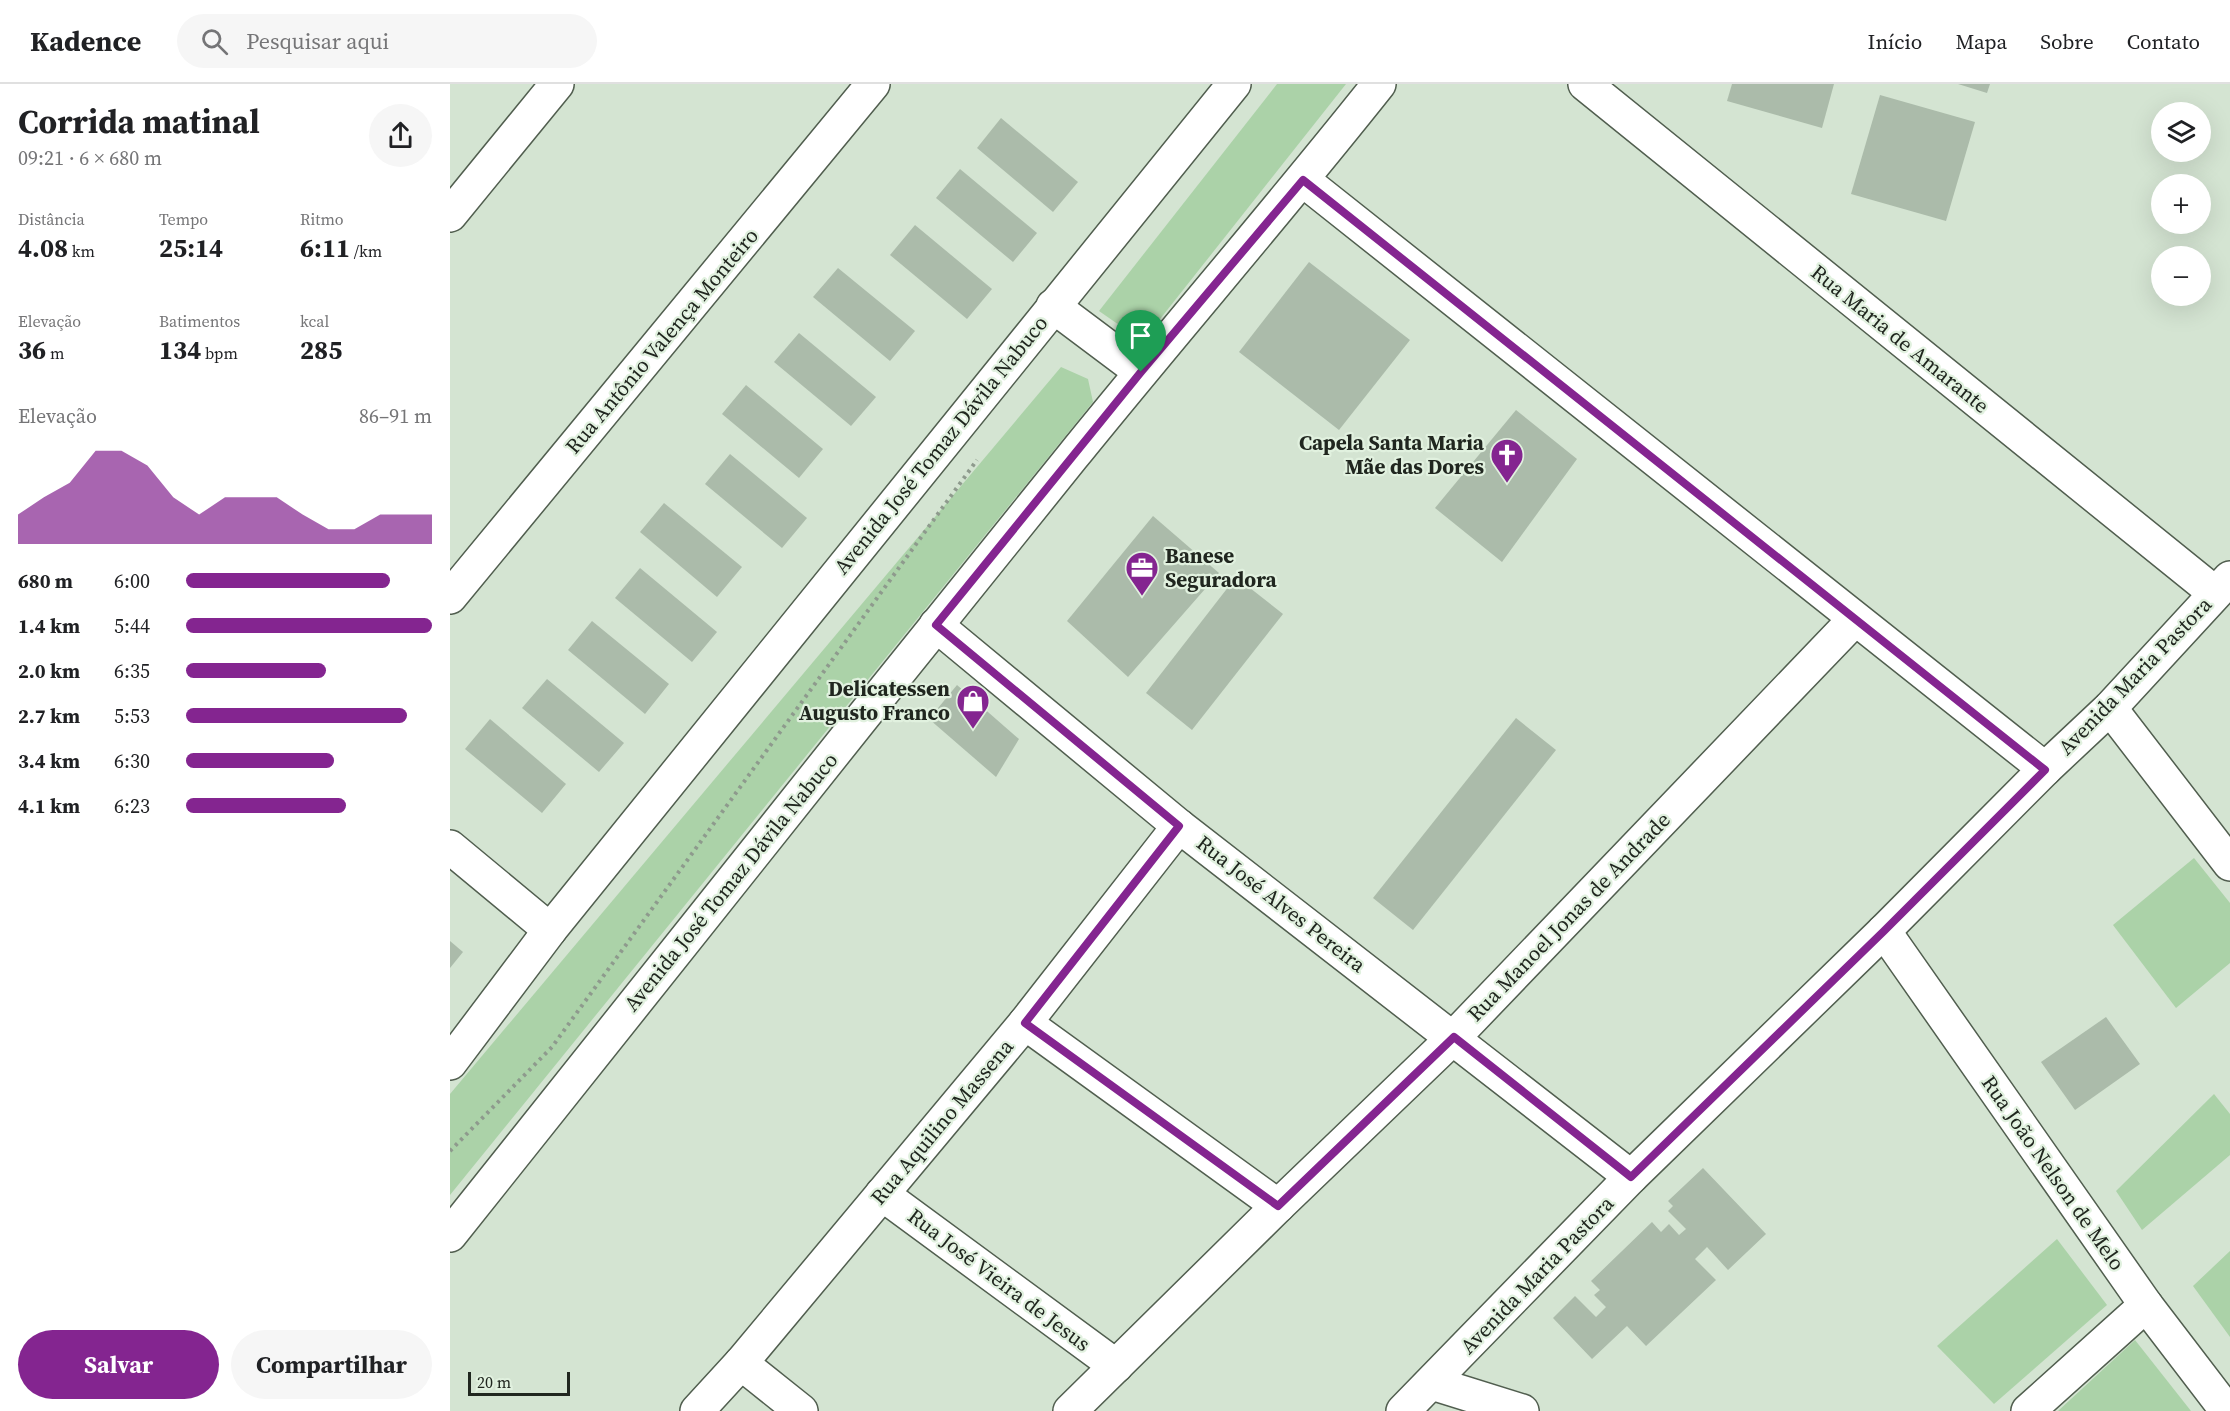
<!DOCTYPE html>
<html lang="pt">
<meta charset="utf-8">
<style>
body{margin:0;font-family:"Source Serif 4",serif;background:#f6f6f6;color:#202124;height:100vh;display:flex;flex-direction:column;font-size:22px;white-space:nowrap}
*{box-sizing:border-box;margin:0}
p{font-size:20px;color:#757577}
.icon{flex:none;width:33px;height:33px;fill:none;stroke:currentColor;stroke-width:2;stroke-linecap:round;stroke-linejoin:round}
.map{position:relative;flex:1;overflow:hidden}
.panel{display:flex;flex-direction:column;background:#fff;width:450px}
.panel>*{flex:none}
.controls{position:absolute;left:1701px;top:18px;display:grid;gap:12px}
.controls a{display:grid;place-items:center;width:60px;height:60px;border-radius:50%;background:#fff;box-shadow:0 6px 24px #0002;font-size:30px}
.scale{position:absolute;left:18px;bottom:15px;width:102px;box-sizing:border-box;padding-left:6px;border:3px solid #20261f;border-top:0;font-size:16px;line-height:21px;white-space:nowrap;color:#20261f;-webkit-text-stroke:4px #e1f1df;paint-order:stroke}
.pin{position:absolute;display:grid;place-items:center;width:51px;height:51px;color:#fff;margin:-62px -26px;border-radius:50% 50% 50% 0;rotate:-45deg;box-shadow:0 0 6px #0007}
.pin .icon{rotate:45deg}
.round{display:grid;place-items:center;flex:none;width:63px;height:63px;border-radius:32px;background:#f6f6f6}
.head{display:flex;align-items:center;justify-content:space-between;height:102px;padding:0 18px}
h1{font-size:33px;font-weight:700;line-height:45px}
.figures{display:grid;grid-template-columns:repeat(3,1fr);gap:9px;height:102px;padding:6px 18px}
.figures div{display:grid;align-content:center}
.figures b{font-size:26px;font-weight:700}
.figures small{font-size:16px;font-weight:400}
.figures p{font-size:16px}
.chart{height:168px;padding:12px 18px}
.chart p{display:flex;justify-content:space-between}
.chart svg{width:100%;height:108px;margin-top:6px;fill:#842590;opacity:.7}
.action{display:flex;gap:12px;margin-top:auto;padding:12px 18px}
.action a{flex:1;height:69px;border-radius:36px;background:#842590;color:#fff;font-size:24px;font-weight:700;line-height:69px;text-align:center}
.action a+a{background:#f6f6f6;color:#202124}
ul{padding:0 18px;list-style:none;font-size:20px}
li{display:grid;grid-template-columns:96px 72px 1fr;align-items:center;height:45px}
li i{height:15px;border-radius:8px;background:#842590}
header{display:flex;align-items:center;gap:36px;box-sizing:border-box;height:84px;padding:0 30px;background:#fff;border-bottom:2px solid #e0e0e0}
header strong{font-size:28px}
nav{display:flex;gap:33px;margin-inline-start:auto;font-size:21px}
.search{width:420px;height:54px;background:#f6f6f6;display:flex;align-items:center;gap:15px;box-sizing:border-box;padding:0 21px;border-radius:33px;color:#757577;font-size:22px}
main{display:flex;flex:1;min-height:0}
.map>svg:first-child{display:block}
</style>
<header>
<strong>Kadence</strong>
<div class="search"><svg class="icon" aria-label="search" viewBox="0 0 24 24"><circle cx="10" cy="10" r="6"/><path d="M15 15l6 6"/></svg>Pesquisar aqui</div>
<nav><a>Início</a><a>Mapa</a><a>Sobre</a><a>Contato</a></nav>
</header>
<main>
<section class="panel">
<div class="head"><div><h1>Corrida matinal</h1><p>09:21 · 6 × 680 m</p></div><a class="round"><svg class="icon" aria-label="share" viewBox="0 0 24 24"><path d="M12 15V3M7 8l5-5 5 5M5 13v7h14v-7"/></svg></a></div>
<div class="figures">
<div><p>Distância</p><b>4.08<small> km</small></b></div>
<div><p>Tempo</p><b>25:14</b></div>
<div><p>Ritmo</p><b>6:11<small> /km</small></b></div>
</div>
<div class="figures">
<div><p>Elevação</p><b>36<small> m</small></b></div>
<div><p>Batimentos</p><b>134<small> bpm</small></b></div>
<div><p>kcal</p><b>285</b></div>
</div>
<div class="chart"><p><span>Elevação</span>86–91 m</p>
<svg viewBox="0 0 160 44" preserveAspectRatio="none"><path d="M0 44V32L10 25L20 19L30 6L40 6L50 12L60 25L70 32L80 25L90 25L100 25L110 32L120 38L130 38L140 32L150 32L160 32V44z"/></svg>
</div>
<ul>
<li><b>680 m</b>6:00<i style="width:83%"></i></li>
<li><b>1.4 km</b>5:44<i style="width:100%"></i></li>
<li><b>2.0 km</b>6:35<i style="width:57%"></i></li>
<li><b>2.7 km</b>5:53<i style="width:90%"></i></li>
<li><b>3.4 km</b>6:30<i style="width:60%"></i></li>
<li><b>4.1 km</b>6:23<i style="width:65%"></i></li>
</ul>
<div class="action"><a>Salvar</a><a>Compartilhar</a></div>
</section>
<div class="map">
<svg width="1780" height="1327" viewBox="0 0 1780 1327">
<rect width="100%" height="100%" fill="#d4e4d2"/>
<g fill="#abd2a8">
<polygon points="827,0 896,0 699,249 685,252 649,227"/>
<polygon points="611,283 638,295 643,318 0,1111 0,1010"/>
<polygon points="1744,774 1780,819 1780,879 1726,924 1663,841"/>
<polygon points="1764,1010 1780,1030 1780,1071 1692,1146 1666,1107"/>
<polygon points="1607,1155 1657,1221 1544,1320 1487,1262"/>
<polygon points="1780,1167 1780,1253 1743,1202"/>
<polygon points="1685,1256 1741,1327 1608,1327"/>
</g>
<g fill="#abbbaa">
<polygon points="1282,0 1384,0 1372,44 1277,17"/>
<polygon points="1508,0 1540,0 1537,9"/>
<polygon points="1430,11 1525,38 1496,137 1401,110"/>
<polygon points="551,34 628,98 603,128 527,64"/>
<polygon points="510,85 587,149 563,178 486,114"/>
<polygon points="465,141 542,205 517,235 440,171"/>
<polygon points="859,178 960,256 889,346 789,268"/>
<polygon points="388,184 465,247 440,277 363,213"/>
<polygon points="349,249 426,313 401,342 324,278"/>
<polygon points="296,301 373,365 349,394 272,330"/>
<polygon points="1066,326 1127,375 1052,478 985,424"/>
<polygon points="280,370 357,434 332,464 255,400"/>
<polygon points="214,419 292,483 267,513 190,448"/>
<polygon points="703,432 769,489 678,593 617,537"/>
<polygon points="190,484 267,548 242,578 165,514"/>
<polygon points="786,493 833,530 742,646 696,609"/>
<polygon points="142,537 219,600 195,630 118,566"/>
<polygon points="97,595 174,659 149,688 72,624"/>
<polygon points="507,601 569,655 546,693 479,635"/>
<polygon points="1066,634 1106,666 963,846 923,814"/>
<polygon points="40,635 116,700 92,729 15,665"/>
<polygon points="0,857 13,868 0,884"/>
<polygon points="1656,933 1690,980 1625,1026 1591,978"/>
<polygon points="1253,1084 1316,1150 1278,1186 1257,1163 1245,1175 1266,1196 1196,1262 1177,1242 1142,1275 1103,1234 1125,1212 1146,1233 1156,1223 1144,1211 1150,1206 1141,1197 1202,1138 1211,1148 1219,1140 1229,1151 1236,1145 1218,1127 1223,1122 1218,1117"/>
</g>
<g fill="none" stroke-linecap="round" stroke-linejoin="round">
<g stroke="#515e4f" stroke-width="36">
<g id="street">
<polyline points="1135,0 1765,509"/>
<polyline points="853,96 1595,685"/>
<polyline points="0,131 107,0"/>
<polyline points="0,513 423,0"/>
<polyline points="486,541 729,742 1181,1093"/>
<polyline points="1660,624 1780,780"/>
<polyline points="0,763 100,846"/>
<polyline points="1434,847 1696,1221 1777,1327"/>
<polyline points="575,939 828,1122"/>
<polyline points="432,1110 666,1282"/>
<polyline points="291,1279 351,1327"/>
<polyline points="982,1299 1072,1327"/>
<polyline points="247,1327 291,1279 575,939 729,742"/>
<polyline points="620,1327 828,1122 1004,953 1405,535"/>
<polyline points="953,1327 1181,1093 1434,847 1595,685 1660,624 1780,494"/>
<polyline points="1578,1327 1696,1221"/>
</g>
</g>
<g stroke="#515e4f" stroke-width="36">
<g id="secondary">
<polyline points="603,222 691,288"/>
<polyline points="0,979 100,846 784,0"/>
<path d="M0,1151C207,891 413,631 622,373C723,248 829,126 929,0"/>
</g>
</g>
<polyline stroke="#8e9a8d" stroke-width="4" stroke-dasharray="3 4.5" stroke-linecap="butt" points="0,1067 102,963 527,376"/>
<use href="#street" stroke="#fff" stroke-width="33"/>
<use href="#secondary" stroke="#fff" stroke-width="33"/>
</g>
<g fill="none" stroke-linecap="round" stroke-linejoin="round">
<g stroke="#fff" stroke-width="12">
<polygon id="route" points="853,96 1595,686 1434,847 1181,1093 1004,953 828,1122 575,939 729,742 486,541 691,288"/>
</g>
<use href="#route" stroke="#842590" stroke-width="8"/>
</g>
<defs>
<g id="church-pin" transform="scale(1.725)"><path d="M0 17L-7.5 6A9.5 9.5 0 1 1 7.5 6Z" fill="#842590" stroke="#e1f1df"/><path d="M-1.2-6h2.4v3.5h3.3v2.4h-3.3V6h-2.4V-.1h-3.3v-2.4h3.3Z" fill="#fff"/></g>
<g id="office-pin" transform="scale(1.725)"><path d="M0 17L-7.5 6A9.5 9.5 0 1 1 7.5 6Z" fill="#842590" stroke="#e1f1df"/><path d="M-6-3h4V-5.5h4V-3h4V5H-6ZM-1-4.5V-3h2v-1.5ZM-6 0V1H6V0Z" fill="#fff"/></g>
<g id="shop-pin" transform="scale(1.725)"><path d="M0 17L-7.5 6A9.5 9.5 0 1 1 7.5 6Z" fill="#842590" stroke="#e1f1df"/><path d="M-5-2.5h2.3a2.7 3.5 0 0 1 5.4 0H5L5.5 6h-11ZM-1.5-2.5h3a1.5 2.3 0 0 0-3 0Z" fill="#fff"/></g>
</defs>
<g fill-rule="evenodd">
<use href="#church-pin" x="1057" y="371"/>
<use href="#office-pin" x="692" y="484"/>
<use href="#shop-pin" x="523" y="617"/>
</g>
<g text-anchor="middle" stroke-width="4.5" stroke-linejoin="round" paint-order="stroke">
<g font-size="21" fill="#20261f" stroke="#e1f1df">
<text transform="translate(1450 255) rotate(39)" y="7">Rua Maria de Amarante</text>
<text transform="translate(212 257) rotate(-50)" y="7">Rua Antônio Valença Monteiro</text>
<text transform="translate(491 361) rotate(-51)" y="7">Avenida José Tomaz Dávila Nabuco</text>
<text transform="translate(1685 592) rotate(-46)" y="7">Avenida Maria Pastora</text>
<text transform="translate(281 798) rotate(-51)" y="7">Avenida José Tomaz Dávila Nabuco</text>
<text transform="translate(831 820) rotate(38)" y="7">Rua José Alves Pereira</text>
<text transform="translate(1119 833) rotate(-46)" y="7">Rua Manoel Jonas de Andrade</text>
<text transform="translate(492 1038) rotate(-50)" y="7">Rua Aquilino Massena</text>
<text transform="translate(1603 1089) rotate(55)" y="7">Rua João Nelson de Melo</text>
<text transform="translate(1087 1191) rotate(-46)" y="7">Avenida Maria Pastora</text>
<text transform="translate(549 1196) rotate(37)" y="7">Rua José Vieira de Jesus</text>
</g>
<g font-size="21" font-weight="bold" fill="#20261f" stroke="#e1f1df" text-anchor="end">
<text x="1034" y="366">Capela Santa Maria<tspan x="1034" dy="24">Mãe das Dores</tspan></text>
<text x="715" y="479" text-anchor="start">Banese<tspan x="715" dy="24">Seguradora</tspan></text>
<text x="500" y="612">Delicatessen<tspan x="500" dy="24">Augusto Franco</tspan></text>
</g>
</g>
</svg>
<div class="controls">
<a><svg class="icon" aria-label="layers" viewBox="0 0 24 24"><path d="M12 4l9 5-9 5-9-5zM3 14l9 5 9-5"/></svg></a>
<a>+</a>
<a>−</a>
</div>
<div class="scale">20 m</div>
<div class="pin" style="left:691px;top:288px;background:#1e9e55"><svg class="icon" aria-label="arrive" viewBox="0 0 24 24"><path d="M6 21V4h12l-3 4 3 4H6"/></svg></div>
</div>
</main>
